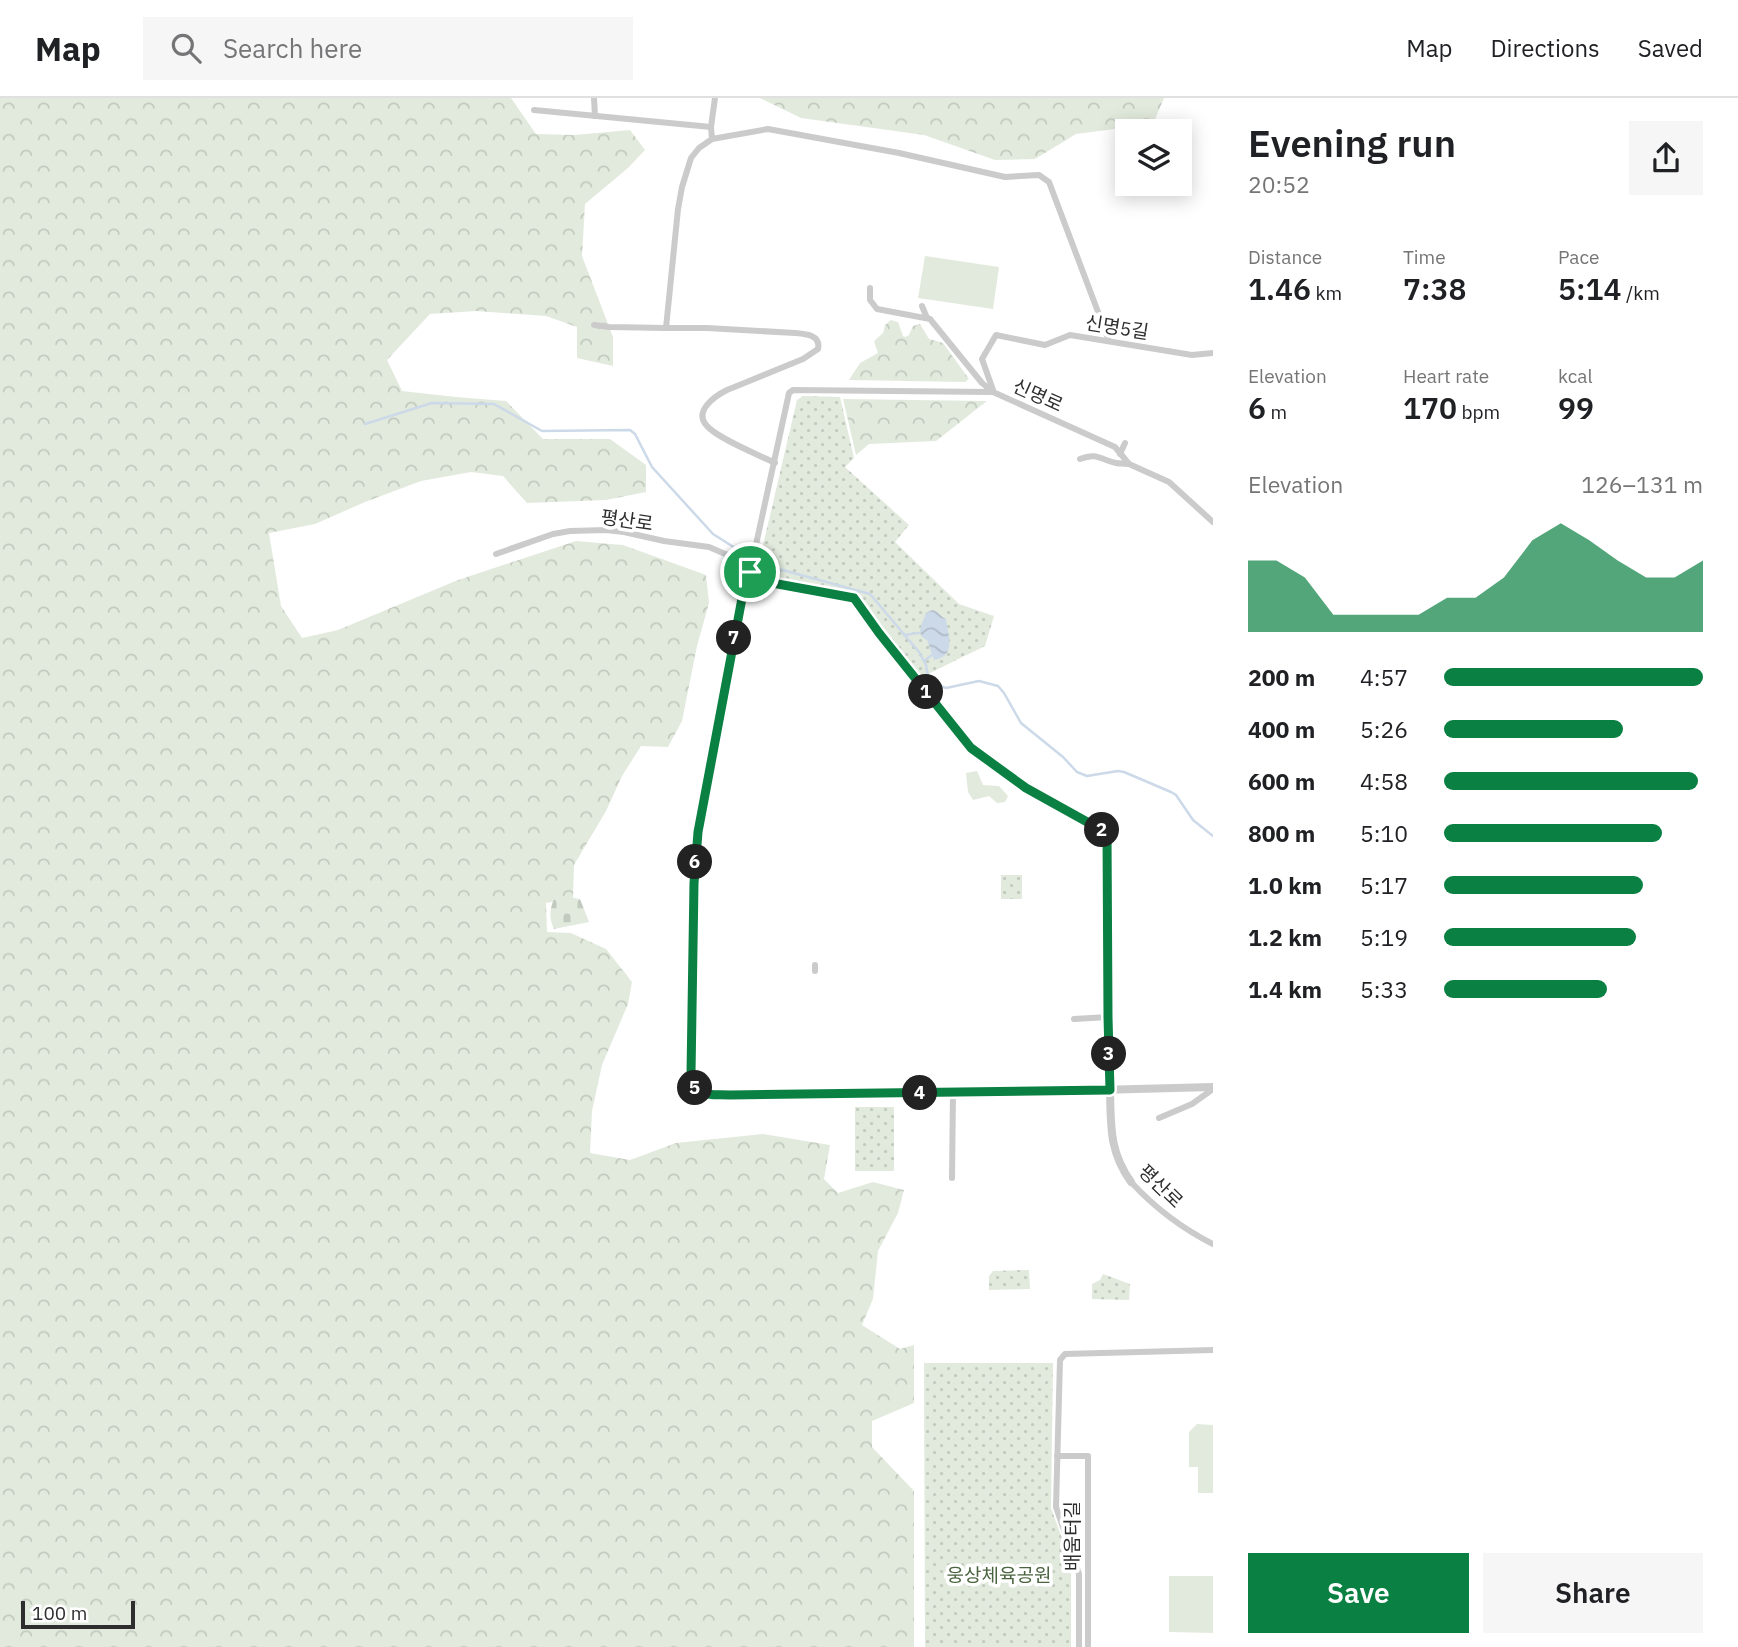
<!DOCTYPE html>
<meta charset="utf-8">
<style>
body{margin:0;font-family:"IBM Plex Sans","Noto Sans KR",sans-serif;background:#f6f6f6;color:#202124;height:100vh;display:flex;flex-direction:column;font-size:26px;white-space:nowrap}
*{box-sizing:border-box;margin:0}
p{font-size:23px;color:#757577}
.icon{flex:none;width:38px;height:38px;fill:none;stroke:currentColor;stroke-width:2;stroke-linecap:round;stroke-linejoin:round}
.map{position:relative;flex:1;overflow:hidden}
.details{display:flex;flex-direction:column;background:#fff;width:525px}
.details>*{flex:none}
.tools{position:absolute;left:1115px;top:21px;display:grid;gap:14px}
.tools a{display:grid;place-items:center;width:77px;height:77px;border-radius:0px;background:#fff;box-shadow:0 4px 18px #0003;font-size:35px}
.scale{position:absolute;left:21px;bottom:18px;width:114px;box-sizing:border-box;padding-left:7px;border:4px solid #2e2e2e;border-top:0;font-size:19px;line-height:24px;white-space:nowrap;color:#2e2e2e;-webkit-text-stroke:5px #fff;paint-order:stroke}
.pin{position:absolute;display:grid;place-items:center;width:60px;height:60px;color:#fff;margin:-30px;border:4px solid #fff;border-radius:50%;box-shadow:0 2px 7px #0007}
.km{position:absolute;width:35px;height:35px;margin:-18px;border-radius:50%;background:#222;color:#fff;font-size:19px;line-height:35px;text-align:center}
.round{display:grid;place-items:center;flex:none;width:74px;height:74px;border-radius:0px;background:#f6f6f6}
.overview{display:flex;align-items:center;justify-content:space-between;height:119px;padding:0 35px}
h1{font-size:38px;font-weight:600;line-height:52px}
.stats{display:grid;grid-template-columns:repeat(3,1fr);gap:10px;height:119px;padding:7px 35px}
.stats div{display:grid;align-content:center}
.stats b{font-size:30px;font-weight:600}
.stats small{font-size:19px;font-weight:400}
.stats p{font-size:19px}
.chart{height:196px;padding:14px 35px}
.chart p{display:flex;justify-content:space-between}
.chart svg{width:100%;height:126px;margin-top:7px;fill:#0b8043;opacity:.7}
.cta{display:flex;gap:14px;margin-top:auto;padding:14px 35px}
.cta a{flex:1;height:80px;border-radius:0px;background:#0b8043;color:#fff;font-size:28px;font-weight:600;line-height:80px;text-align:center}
.cta a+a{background:#f6f6f6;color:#202124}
ul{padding:0 35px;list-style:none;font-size:23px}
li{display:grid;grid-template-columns:112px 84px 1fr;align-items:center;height:52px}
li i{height:18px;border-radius:9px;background:#0b8043}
header{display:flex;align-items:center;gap:42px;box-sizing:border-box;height:98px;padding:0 35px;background:#fff;border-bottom:2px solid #e0e0e0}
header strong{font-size:33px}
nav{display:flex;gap:38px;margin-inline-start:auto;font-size:24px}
.search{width:490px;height:63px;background:#f6f6f6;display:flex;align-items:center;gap:18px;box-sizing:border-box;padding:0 24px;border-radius:0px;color:#757577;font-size:26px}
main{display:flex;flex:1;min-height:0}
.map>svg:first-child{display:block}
</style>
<header>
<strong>Map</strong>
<div class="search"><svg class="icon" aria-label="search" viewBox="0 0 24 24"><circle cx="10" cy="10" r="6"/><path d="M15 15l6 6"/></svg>Search here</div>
<nav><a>Map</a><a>Directions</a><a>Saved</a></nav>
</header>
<main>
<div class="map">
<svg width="1213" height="1549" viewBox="0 0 1213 1549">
<defs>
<pattern id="forest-crowns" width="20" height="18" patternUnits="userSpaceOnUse" patternTransform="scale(1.75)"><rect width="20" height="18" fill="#e2eadd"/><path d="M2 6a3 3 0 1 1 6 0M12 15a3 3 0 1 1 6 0" fill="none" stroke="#c2c9be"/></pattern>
<pattern id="cemetery-stones" width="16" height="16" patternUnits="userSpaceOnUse" patternTransform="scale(1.75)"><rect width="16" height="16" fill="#e2eadd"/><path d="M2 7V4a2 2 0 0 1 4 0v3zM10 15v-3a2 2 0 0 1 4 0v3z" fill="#c2c9be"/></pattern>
<pattern id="park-dots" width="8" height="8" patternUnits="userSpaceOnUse" patternTransform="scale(1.75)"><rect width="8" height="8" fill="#e2eadd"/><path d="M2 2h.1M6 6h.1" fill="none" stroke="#c2c9be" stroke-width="1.8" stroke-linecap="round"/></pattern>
<pattern id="water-waves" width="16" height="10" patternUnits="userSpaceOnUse" patternTransform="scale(1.75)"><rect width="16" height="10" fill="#ccd9e8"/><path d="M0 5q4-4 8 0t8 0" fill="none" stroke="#b0bbc7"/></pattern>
</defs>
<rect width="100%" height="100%" fill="#fff"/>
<g fill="#e2eadd">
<polygon points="925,158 999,169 993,211 918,200"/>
<polygon points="977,673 983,687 999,688 1008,698 1005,704 997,705 989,698 973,702 968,694 966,675"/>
<polygon points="1197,1326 1213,1327 1213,1395 1198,1395 1198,1369 1189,1369 1189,1334"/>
<polygon points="1169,1478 1213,1478 1213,1535 1169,1534"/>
</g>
<g fill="url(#forest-crowns)">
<polygon points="0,0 511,0 536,36 574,37 630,32 645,52 628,70 585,106 582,158 613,239 613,268 577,260 577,229 546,218 476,213 430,216 387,262 402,293 456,299 506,303 543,341 610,341 646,367 646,394 606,402 527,405 503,378 471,374 421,383 365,404 315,426 269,435 281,508 302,540 338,532 458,482 576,443 623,447 706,477 709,505 697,548 682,623 668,649 641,648 622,678 606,713 574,767 573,800 546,805 547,834 571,835 606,851 632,884 628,906 602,967 592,1013 590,1055 630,1062 676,1045 763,1036 830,1047 824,1081 838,1095 873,1084 904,1092 898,1115 878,1153 873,1201 862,1227 900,1251 914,1247 914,1305 872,1323 872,1349 914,1393 914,1549 0,1549"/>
<polygon points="760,0 1164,0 1153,26 1076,36 1035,61 995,62 924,37 801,20"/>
<polygon points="891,222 898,224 903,238 905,239 909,237 913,228 920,226 929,241 943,245 969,281 965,284 849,282 860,265 878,255 874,243 883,235 885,227"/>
<polygon points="843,301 987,303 936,343 869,346 856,357"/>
</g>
<path fill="url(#cemetery-stones)" d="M564,798L580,801L589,824L554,831C549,820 549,813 554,801Z"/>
<g fill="url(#park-dots)">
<polygon points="803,298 840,299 854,360 845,369 909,427 895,444 959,506 994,518 985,548 922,579 854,493 763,479 757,473 797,302"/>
<rect x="1001" y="777" width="21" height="24"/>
<rect x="855" y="1009" width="39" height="64"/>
<polygon points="1029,1172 1030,1191 989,1192 989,1178 993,1173"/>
<polygon points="1103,1176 1130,1186 1129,1202 1092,1201 1092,1186 1100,1182"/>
<polygon points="924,1265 1053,1265 1051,1410 1071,1465 1071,1549 925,1549"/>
</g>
<path fill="url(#water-waves)" d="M932,512C939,513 940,519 946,521C948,538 957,558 934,562L927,542C914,536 923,525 926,515Z"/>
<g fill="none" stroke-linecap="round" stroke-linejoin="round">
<g stroke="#ccd9e8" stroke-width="2.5">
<polyline points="365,326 432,305 494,306 542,333 630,332 635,336 652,369 713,436 743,455"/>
<polyline points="768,468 870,496 919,554 926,567 928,579 937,587 946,590 979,583 998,588 1004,595 1021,625 1063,659 1077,674 1087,678 1118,673 1124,674 1171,694 1176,697 1193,722 1213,738"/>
<polyline points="904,537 919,535"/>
<polyline points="924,563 932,557"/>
</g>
<g stroke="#cbcbcb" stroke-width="6">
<polyline points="594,0 595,18"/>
<polyline points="534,12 711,29"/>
<polyline points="712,41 768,31 899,55 1005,79 1039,77 1049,84 1109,243"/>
<polyline points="870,190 870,202 877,211 930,221 982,285 993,294 1115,349 1129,366 1169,384 1213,424"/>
<polyline points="922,208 927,220"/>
<polyline points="594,227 609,229 666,230 678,111 682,89 691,60 699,50 712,41 711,29 715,0"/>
<path d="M666,230H707L795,235C806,236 821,237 818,251L803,261L727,292C715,298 693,313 707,328C717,340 759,357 775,365"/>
<polyline points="993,292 982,261 996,237 1045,247 1070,237 1192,257 1213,255"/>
<polyline points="1120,356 1125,345"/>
<path d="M1080,361C1098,354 1100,362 1116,365C1120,366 1124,365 1128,366"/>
<polyline points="496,456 553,436 570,433 606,432 624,434 664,443 709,449 730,458 761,483 854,500 879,535 971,651 1026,690 1107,735 1108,919 1110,992"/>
<polyline points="750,474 789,295 793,292 992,294"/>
<polyline points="815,867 815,873"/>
<polyline points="1074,921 1108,919"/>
<polyline points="1159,1020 1192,1006 1213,991"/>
<polyline points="952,1080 953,994"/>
<path d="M1131,1084C1155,1110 1181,1130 1213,1146"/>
<polyline points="1057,1358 1088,1358 1088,1549"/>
<polyline points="1079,1549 1079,1476 1056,1409 1060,1262 1065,1256 1213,1252"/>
</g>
<g stroke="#cbcbcb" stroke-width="8">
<path d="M750,474L743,495L698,734L694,785L691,976C694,1001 710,996 730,997L1060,993L1213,989"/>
<path d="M1110,992C1111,1028 1109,1053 1131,1084"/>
</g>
</g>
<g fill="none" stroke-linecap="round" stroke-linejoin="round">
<g stroke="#fff" stroke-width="14">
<path id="route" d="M750,474L761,483L854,500L879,535L971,650L1026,690L1107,735L1108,919L1110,992L730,997C710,996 694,1001 691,976L694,785L698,734L743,495Z"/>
</g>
<use href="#route" stroke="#0b8043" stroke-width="9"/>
</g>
<g text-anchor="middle" stroke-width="7" stroke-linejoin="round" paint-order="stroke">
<g font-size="19" fill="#2e2e2e" stroke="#fff">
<text transform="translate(1117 229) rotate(9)" y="7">신명5길</text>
<text transform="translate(1038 297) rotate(24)" y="7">신명로</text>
<text transform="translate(627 422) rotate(8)" y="7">평산로</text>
<text transform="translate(1161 1088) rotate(44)" y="7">평산로</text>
<text transform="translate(1072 1438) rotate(-90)" y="7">배움터길</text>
</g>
<g font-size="19" fill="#4c6540" stroke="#fff">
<text x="999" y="1484">웅상체육공원</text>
</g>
</g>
</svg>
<div class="tools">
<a><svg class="icon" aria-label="layers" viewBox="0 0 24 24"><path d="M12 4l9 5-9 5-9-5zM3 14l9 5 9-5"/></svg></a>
</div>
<div class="scale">100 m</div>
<div class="pin" style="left:750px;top:474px;background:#1e9e55"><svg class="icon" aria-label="arrive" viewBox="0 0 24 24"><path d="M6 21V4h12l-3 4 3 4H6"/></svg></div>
<b class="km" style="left:926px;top:594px">1</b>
<b class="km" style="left:1102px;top:732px">2</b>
<b class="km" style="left:1109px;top:956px">3</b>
<b class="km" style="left:920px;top:995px">4</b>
<b class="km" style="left:695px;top:990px">5</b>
<b class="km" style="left:695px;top:764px">6</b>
<b class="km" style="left:734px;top:540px">7</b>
</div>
<section class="details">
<div class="overview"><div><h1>Evening run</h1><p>20:52</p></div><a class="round"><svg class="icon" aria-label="share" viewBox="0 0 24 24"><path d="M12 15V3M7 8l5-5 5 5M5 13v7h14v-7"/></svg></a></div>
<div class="stats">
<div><p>Distance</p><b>1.46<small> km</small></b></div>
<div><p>Time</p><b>7:38</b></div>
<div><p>Pace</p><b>5:14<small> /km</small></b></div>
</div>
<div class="stats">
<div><p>Elevation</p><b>6<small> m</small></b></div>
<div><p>Heart rate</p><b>170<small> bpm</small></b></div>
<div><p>kcal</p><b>99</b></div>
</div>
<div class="chart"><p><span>Elevation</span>126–131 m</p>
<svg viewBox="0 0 160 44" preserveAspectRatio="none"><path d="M0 44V19L10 19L20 25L30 38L40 38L50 38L60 38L70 32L80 32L90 25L100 12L110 6L120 12L130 19L140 25L150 25L160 19V44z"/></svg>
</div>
<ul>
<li><b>200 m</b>4:57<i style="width:100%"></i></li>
<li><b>400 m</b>5:26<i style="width:69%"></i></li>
<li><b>600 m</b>4:58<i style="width:98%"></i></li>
<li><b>800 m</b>5:10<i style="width:84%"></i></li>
<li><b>1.0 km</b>5:17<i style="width:77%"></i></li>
<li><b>1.2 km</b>5:19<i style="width:74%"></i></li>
<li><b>1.4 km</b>5:33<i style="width:63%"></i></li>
</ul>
<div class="cta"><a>Save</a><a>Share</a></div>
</section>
</main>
